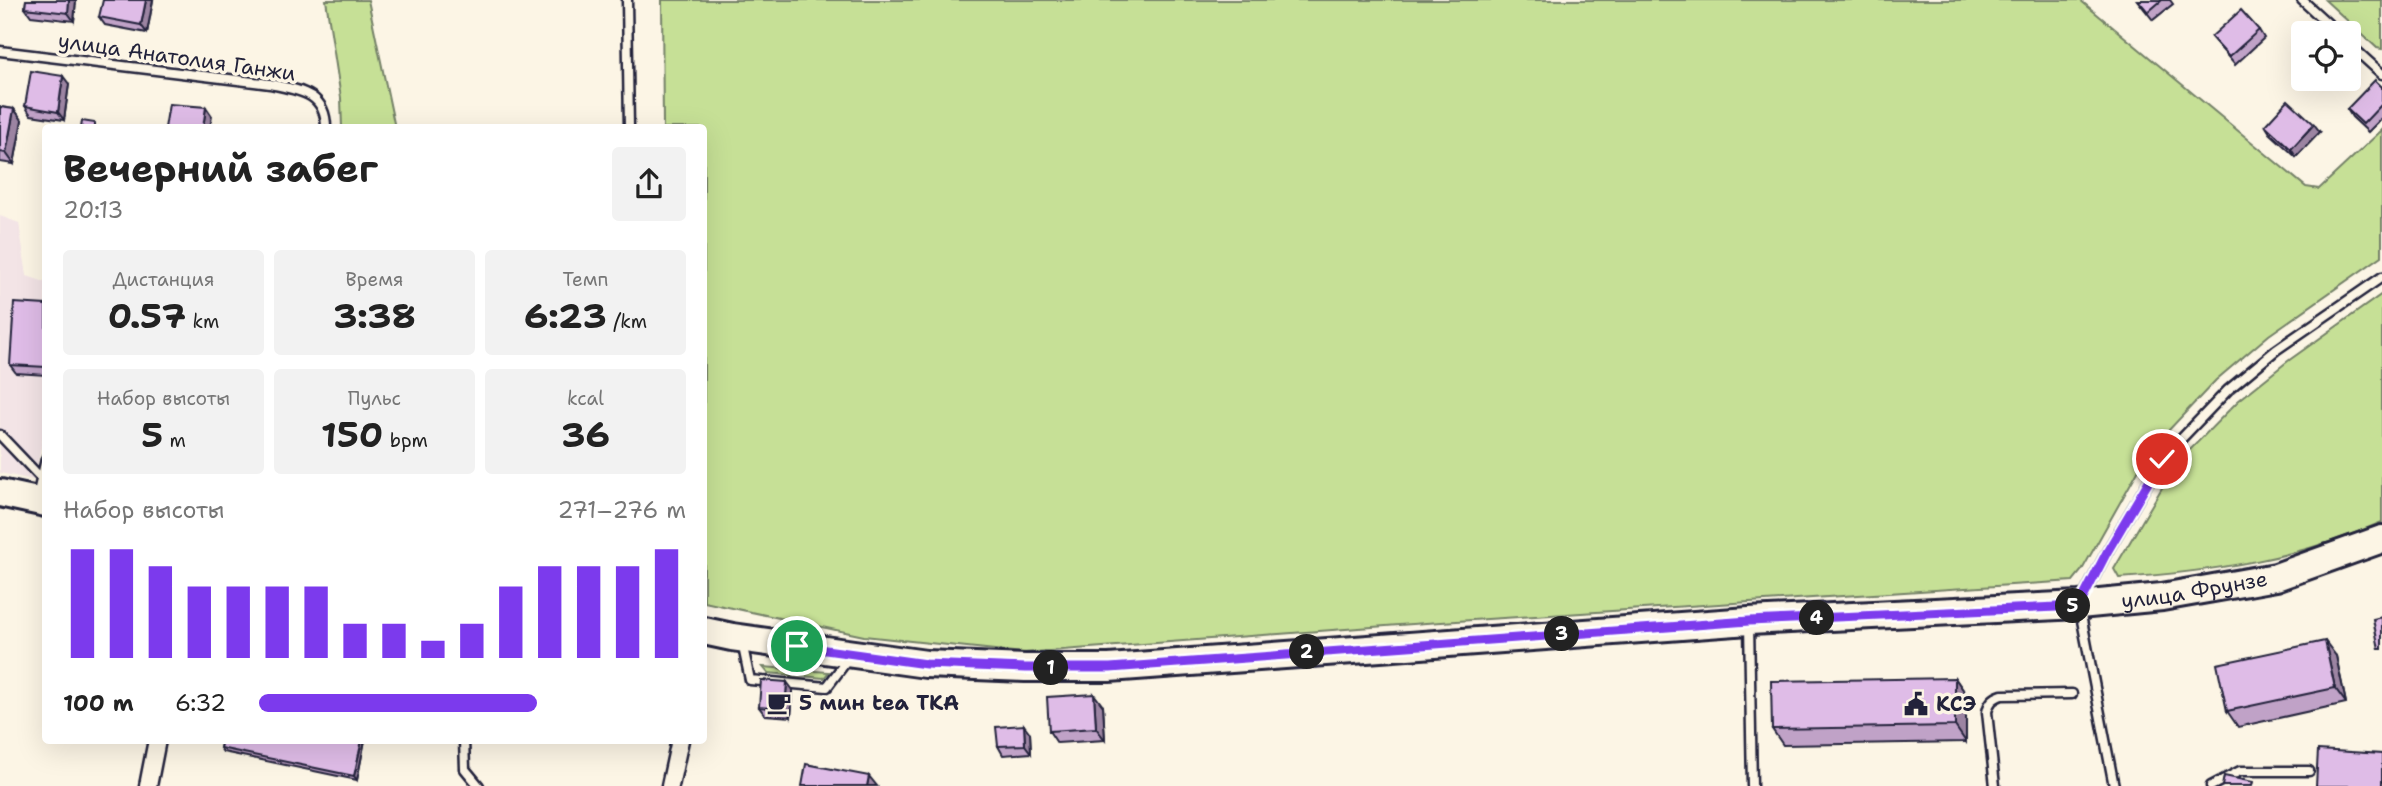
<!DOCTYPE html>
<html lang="ru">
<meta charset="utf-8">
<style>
body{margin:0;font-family:"Shantell Sans",sans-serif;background:#f2f2f2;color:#222;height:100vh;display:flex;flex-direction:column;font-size:26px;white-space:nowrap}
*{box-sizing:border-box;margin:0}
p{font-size:23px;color:#767676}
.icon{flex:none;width:38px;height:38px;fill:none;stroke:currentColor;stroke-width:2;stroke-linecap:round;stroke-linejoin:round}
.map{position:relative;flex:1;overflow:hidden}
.details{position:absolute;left:42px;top:124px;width:665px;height:620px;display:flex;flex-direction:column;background:#fff;border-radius:7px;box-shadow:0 7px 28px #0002}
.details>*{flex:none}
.fabs{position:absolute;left:2291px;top:21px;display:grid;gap:14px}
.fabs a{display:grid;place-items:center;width:70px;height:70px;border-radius:7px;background:#fff;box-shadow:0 7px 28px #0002;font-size:35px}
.pin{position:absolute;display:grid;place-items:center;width:60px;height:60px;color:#fff;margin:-30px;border:4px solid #fff;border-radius:50%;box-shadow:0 2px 7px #0007}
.km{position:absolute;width:35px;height:35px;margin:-18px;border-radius:50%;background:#222;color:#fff;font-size:19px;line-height:35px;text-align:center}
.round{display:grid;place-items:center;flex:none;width:74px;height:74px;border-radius:7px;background:#f2f2f2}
.overview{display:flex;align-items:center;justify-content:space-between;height:119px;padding:0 21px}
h1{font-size:38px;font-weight:700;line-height:52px}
.figures{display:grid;grid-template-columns:repeat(3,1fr);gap:10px;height:119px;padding:7px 21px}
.figures div{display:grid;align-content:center;border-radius:7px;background:#f2f2f2;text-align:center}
.figures b{font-size:35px;font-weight:700}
.figures small{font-size:19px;font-weight:400}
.figures p{font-size:19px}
.chart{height:196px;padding:14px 21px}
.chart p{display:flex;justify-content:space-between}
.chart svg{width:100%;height:126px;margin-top:7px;stroke:#7c3aed;stroke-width:6}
ul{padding:0 21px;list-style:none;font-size:23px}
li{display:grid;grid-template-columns:112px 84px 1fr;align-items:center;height:52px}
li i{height:18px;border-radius:9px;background:#7c3aed}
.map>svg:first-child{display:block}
</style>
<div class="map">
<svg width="2382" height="786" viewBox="0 0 2382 786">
<rect width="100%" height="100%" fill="#fcf5e5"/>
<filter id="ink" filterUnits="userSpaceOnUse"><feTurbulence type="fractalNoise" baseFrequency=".0143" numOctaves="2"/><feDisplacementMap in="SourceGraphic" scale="14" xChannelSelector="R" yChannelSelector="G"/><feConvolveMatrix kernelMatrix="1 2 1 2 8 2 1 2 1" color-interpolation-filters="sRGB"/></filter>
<g filter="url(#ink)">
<polygon fill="#f3e4e6" points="0,216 19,223 27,276 45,282 45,428 34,480 0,473"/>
<g fill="#c6e096" stroke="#748168" stroke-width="2">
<polygon points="326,0 368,0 395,128 342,128 341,98"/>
<polygon points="662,0 2080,0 2306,187 2319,189 2382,130 2382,256 2269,335 2216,380 2149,451 2082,570 2073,581 1426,623 1023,653 864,636 704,602 704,128 663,128"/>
<polygon points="2325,0 2382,0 2382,49 2377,48"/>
<path d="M2382,294V522C2299,559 2209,572 2119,578L2114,569L2176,464L2238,401L2288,361Z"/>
<polygon points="763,667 829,672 824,678 768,673"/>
</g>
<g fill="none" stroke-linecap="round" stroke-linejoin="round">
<g stroke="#22223b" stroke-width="13">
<g id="service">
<polyline points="627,0 629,128"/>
<polyline points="2302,0 2338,33"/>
<polyline points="2348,43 2382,74"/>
<path d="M0,51L270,84C298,90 326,92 326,128"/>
<polyline points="0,435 41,478"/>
<polyline points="37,497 46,459"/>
<polyline points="2083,598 2107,552 2162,459 2228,390 2276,350 2382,277"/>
<polyline points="2080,610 2114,786"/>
<polyline points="1749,624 1752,786"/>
<polyline points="742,642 750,680 827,687 848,659"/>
<polyline points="464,740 465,769 479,786"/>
<path d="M1995,786L1987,712C1989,702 1993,698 2002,695L2072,694"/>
<polyline points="2211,786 2240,771 2309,771"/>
</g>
</g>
<g stroke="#22223b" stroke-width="21">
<g id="minor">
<polyline points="148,786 157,740"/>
<polyline points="670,786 680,740"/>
</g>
</g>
<g stroke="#22223b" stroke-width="32">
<g id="primary">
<polyline points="0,493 46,503"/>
<path id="s1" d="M704,631L732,637L926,664L1025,668H1109L1749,621L2079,605L2162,597L2276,577L2382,539"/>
</g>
</g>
<use href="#service" stroke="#fcf5e5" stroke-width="8"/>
<use href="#minor" stroke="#fcf5e5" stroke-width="16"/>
<use href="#primary" stroke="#fcf5e5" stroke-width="26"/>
</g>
<g fill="#c0a2c7" stroke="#22223b" stroke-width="2">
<polygon points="26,0 76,0 74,21 31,16 25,8"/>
<polygon points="153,0 147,33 105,25 99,17"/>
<polygon points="2137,0 2170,0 2173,4 2153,20"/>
<polygon points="2259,30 2264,38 2235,65 2211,37"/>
<polygon points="69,84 64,120 31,115 25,106"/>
<polygon points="2382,87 2382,118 2368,132 2352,117 2347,109"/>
<polygon points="0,107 14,109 22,120 14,164 0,162"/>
<polygon points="2265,125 2320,132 2296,157 2270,133"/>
<polygon points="46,305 46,375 16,373 10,365"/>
<polygon points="2336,656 2346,703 2238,727 2227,711"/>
<polygon points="1955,678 1966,694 1966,742 1783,745 1772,729"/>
<polygon points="793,690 791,717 765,715 759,707"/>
<polygon points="1103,706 1105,740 1057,743 1049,731"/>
<polygon points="1030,733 1031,753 1003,755 998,746"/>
<polygon points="222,740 365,740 357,780 223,752 220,748"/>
</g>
<g fill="#9c84a2" stroke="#22223b" stroke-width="2">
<polygon points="69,0 76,0 74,21 68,13"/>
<polygon points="146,0 153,0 147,33 141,25"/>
<polygon points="63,76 69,84 64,120 58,112"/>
<polygon points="206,107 212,116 210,128 203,128"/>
<polygon points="14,109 22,120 14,164 6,153"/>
<polygon points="2314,124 2320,132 2296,157 2291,149"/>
<polygon points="2325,641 2336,656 2346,703 2335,688"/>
<polygon points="1955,678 1966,694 1966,742 1955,726"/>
<polygon points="787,682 793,690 791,717 785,709"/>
<polygon points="1094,694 1103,706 1105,740 1096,728"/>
<polygon points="1024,725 1030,733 1031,753 1025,745"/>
<polygon points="362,740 365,740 357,780 354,776"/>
<polygon points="869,776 877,786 867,786"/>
</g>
<g fill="#dfbce7" stroke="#22223b" stroke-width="2">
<polygon points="26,0 69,0 68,13 25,8"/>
<polygon points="103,0 146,0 141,25 99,17"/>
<polygon points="2138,0 2162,0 2148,12"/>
<polygon points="2241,10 2259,30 2229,57 2211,37"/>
<polygon points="31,71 63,76 58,112 25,106"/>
<polygon points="2375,80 2382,87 2382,104 2363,124 2347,109"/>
<polygon points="2288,100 2314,124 2291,149 2265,125"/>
<polygon points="169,104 206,107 203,128 165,128"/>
<polygon points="0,107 14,109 6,153 0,152"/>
<polygon points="82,121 95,123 95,127 97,128 81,128"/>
<polygon points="14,303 46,305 46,367 10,365"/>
<polygon points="2382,617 2382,649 2379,649 2373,619"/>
<polygon points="2325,641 2335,688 2227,711 2217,664"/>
<polygon points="1955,678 1955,726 1772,729 1771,681"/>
<polygon points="761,680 787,682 785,709 759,707"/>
<polygon points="1094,694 1096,728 1049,731 1047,697"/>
<polygon points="1024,725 1025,745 998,746 996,727"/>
<polygon points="222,740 362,740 354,776 220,748"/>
<polygon points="2318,750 2382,754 2382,786 2316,786"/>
<polygon points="806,764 869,776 867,786 802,786"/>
<polygon points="2224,776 2253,782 2252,786 2222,786"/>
</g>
</g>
<g fill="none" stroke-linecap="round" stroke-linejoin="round" filter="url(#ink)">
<g stroke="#fff" stroke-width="14">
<polyline id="route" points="797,646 926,664 1025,668 1110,668 1749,621 2079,606 2107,552 2162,459"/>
</g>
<use href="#route" stroke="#7c3aed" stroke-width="9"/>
</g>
<defs>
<g id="cafe-bare" transform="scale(1.89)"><path d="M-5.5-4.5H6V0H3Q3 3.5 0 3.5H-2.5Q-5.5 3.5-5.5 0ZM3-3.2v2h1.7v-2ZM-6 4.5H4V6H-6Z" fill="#22223b" stroke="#fcf5e5" stroke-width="2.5" paint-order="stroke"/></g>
<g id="civic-bare" transform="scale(1.89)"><path d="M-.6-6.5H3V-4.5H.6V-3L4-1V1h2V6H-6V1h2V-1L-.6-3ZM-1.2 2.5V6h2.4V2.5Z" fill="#22223b" stroke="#fcf5e5" stroke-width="2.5" paint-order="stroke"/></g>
</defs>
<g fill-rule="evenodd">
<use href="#cafe-bare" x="779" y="703"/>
<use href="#civic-bare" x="1916" y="704"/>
</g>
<g text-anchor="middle" stroke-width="7" stroke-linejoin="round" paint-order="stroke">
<g font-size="21" fill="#22223b" stroke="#fcf5e5">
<text transform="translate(177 57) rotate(8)" y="7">улица Анатолия Ганжи</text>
<text dy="7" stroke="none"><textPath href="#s1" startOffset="1496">улица Фрунзе</textPath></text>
</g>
<g font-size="21" font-weight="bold" fill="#22223b" stroke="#fcf5e5" text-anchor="start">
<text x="799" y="710">5 мин tea TKA</text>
<text x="1936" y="711">КСЭ</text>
</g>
</g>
</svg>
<div class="fabs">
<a><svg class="icon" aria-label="locate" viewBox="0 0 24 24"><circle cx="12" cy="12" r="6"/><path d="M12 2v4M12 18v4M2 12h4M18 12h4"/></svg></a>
</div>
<div class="pin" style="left:797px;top:646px;background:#1e9e55"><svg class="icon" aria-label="arrive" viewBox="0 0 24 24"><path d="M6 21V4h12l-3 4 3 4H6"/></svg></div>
<div class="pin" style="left:2162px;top:459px;background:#d93025"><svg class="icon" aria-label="check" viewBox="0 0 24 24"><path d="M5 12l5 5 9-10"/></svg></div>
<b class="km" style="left:1051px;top:668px">1</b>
<b class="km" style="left:1307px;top:652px">2</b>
<b class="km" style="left:1562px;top:634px">3</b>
<b class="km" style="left:1817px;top:618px">4</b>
<b class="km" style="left:2073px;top:606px">5</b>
<section class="details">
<div class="overview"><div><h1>Вечерний забег</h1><p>20:13</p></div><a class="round"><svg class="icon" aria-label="share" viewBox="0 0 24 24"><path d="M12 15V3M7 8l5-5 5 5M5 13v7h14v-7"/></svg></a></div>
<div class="figures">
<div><p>Дистанция</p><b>0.57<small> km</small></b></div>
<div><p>Время</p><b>3:38</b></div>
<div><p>Темп</p><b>6:23<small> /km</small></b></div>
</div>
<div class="figures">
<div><p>Набор высоты</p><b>5<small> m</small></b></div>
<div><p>Пульс</p><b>150<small> bpm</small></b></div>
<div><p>kcal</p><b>36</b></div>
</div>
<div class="chart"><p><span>Набор высоты</span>271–276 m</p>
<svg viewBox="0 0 160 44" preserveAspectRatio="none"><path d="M5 44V6M15 44V6M25 44V12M35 44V19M45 44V19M55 44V19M65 44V19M75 44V32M85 44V32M95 44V38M105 44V32M115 44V19M125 44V12M135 44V12M145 44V12M155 44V6"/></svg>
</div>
<ul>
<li><b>100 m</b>6:32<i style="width:65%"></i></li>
</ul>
</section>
</div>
